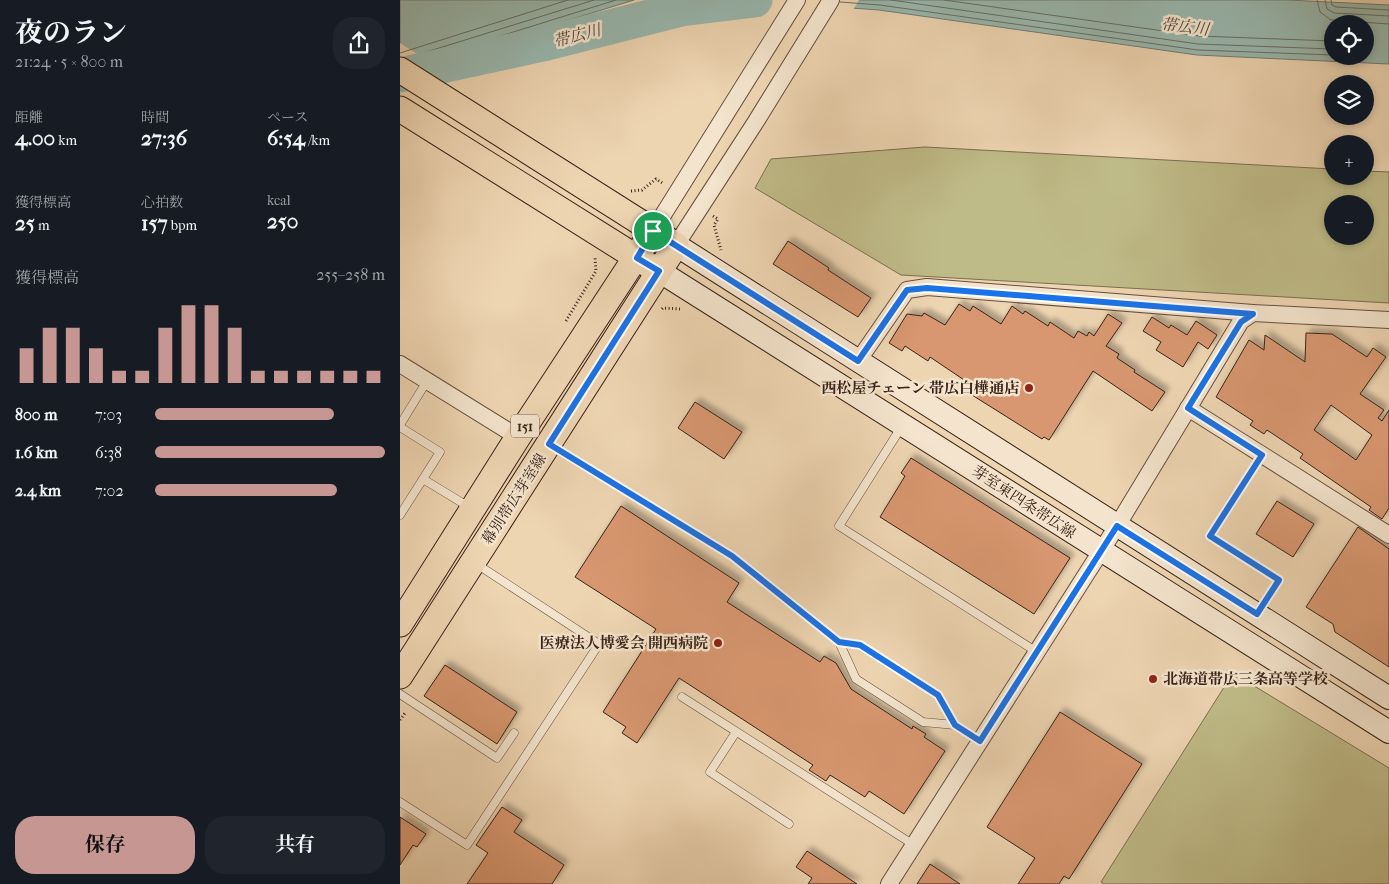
<!DOCTYPE html>
<html lang="ja">
<meta charset="utf-8">
<style>
body{margin:0;font-family:"IM FELL French Canon","Noto Serif JP",serif;background:#20242c;color:#f1f3f6;height:100vh;display:flex;flex-direction:column;font-size:19px;white-space:nowrap}
*{box-sizing:border-box;margin:0}
p{font-size:16px;color:#9ea1a6}
.icon{flex:none;width:28px;height:28px;fill:none;stroke:currentColor;stroke-width:2;stroke-linecap:round;stroke-linejoin:round}
.map{position:relative;flex:1;overflow:hidden}
.drawer{display:flex;flex-direction:column;background:#171b24;width:400px}
.drawer>*{flex:none}
.fabs{position:absolute;left:924px;top:15px;display:grid;gap:10px}
.fabs a{display:grid;place-items:center;width:50px;height:50px;border-radius:50%;background:#171b24;box-shadow:0 2px 8px #0003;font-size:25px}
.pin{position:absolute;display:grid;place-items:center;width:42px;height:42px;color:#fff;margin:-21px;border:2px solid #fff;border-radius:50%;box-shadow:0 1px 5px #0007}
.round{display:grid;place-items:center;flex:none;width:52px;height:52px;border-radius:20px;background:#20242c}
.head{display:flex;align-items:center;justify-content:space-between;height:85px;padding:0 15px}
h1{font-size:28px;font-weight:700;line-height:38px}
.stats{display:grid;grid-template-columns:repeat(3,1fr);gap:8px;height:85px;padding:5px 15px}
.stats div{display:grid;align-content:center}
.stats b{font-size:21px;font-weight:700}
.stats small{font-size:14px;font-weight:400}
.stats p{font-size:14px}
.chart{height:140px;padding:10px 15px}
.chart p{display:flex;justify-content:space-between}
.chart svg{width:100%;height:90px;margin-top:5px;stroke:#c59692;stroke-width:6}
.primary-button{display:flex;gap:10px;margin-top:auto;padding:10px 15px}
.primary-button a{flex:1;height:58px;border-radius:20px;background:#c59692;color:#111;font-size:20px;font-weight:700;line-height:58px;text-align:center}
.primary-button a+a{background:#20242c;color:#f1f3f6}
ul{padding:0 15px;list-style:none;font-size:16px}
li{display:grid;grid-template-columns:80px 60px 1fr;align-items:center;height:38px}
li i{height:12px;border-radius:6px;background:#c59692}
main{display:flex;flex:1;min-height:0}
.map>svg:first-child{display:block}
</style>
<main>
<section class="drawer">
<div class="head"><div><h1>夜のラン</h1><p>21:24 · 5 × 800 m</p></div><a class="round"><svg class="icon" aria-label="share" viewBox="0 0 24 24"><path d="M12 15V3M7 8l5-5 5 5M5 13v7h14v-7"/></svg></a></div>
<div class="stats">
<div><p>距離</p><b>4.00<small> km</small></b></div>
<div><p>時間</p><b>27:36</b></div>
<div><p>ペース</p><b>6:54<small> /km</small></b></div>
</div>
<div class="stats">
<div><p>獲得標高</p><b>25<small> m</small></b></div>
<div><p>心拍数</p><b>157<small> bpm</small></b></div>
<div><p>kcal</p><b>250</b></div>
</div>
<div class="chart"><p><span>獲得標高</span>255–258 m</p>
<svg viewBox="0 0 160 44" preserveAspectRatio="none"><path d="M5 44V27M15 44V17M25 44V17M35 44V27M45 44V38M55 44V38M65 44V17M75 44V6M85 44V6M95 44V17M105 44V38M115 44V38M125 44V38M135 44V38M145 44V38M155 44V38"/></svg>
</div>
<ul>
<li><b>800 m</b>7:03<i style="width:78%"></i></li>
<li><b>1.6 km</b>6:38<i style="width:100%"></i></li>
<li><b>2.4 km</b>7:02<i style="width:79%"></i></li>
</ul>
<div class="primary-button"><a>保存</a><a>共有</a></div>
</section>
<div class="map">
<svg width="989" height="884" viewBox="0 0 989 884">
<defs>
<filter id="shadow"><feDropShadow dx="4.5" dy="-4.5" stdDeviation="2.5" flood-color="#0004"/></filter>
</defs>
<rect width="100%" height="100%" fill="#eed5b2"/>
<filter id="stains"><feTurbulence type="fractalNoise" baseFrequency=".004" numOctaves="4"/><feColorMatrix values="0 0 0 0 .2 0 0 0 0 .09 0 0 0 0 .02 0 0 0 .5 -.17"/></filter>
<radialGradient id="worn" r=".72"><stop offset=".6" stop-color="#630" stop-opacity="0"/><stop offset="1" stop-color="#630" stop-opacity=".3"/></radialGradient>
<g fill="#bfbb88" stroke="#7c6e50" fill-rule="evenodd">
<path d="M525,147L932,169V176H965V171L989,172V303L501,275L355,188L371,159ZM932,204H965V236H932Z"/>
<polygon points="833,673 989,768 989,884 704,884 701,882"/>
</g>
<g fill="#99b8af" stroke="#737c73" fill-rule="evenodd">
<polygon points="0,0 234,0 0,72"/>
<path d="M341,0H888L989,5V64L797,55L479,10ZM932,24H965V56H932Z"/>
</g>
<g fill="#eed5b2">
<polygon points="368,0 459,0 453,10 365,4"/>
<polygon points="0,43 33,64 0,75"/>
</g>
<g fill="none" stroke-linecap="round" stroke-linejoin="round">
<g stroke="#696d64" stroke-width="1">
<polyline points="491,0 798,44 932,49"/>
<polyline points="544,0 799,36 932,41"/>
<polyline points="917,0 920,12 931,20 989,24"/>
<polyline points="925,0 927,9 934,13 989,16"/>
<polyline points="931,0 932,5 936,7 989,10"/>
<polyline points="440,2 480,5 798,50 932,55"/>
<polyline points="0,53 168,0"/>
<polyline points="7,58 194,0"/>
<polyline points="14,63 216,0"/>
</g>
<polyline stroke="#99b8af" stroke-width="35" points="0,75 143,44 281,9 355,0"/>
</g>
<g fill="#d89770" stroke="#392218" fill-rule="evenodd" filter="url(#shadow)">
<polygon points="388,241 429,268 428,270 471,298 458,317 373,264"/>
<polygon points="559,304 570,311 573,306 601,324 612,306 623,314 625,311 648,326 650,322 674,338 678,331 687,336 689,332 694,336 708,314 722,323 706,346 719,354 717,358 735,370 734,372 765,392 752,411 693,371 649,440 644,437 642,439 572,395 576,388 530,357 528,361 505,346 502,351 489,343 507,314 522,316 524,313 545,325"/>
<polygon points="752,317 769,328 771,325 787,335 796,321 817,335 808,349 798,342 783,367 756,350 761,342 743,331"/>
<path d="M906,333L932,334L967,357L973,348L986,357L960,394L984,410L978,418L982,421L989,410V508L982,519L969,510L971,507L900,458L903,454L867,430L864,434L850,425L853,421L816,397L849,340L864,350L865,335L905,362ZM931,405L972,435L956,460L914,430Z"/>
<polygon points="295,402 342,432 324,459 278,428"/>
<polygon points="511,458 670,558 634,614 480,517 505,476 501,473"/>
<polygon points="877,501 914,524 893,557 856,534"/>
<polygon points="221,506 339,583 327,602 420,662 424,656 436,663 451,689 512,729 513,726 526,734 524,737 545,751 504,814 469,791 465,797 430,775 426,781 409,770 413,765 279,678 237,743 222,733 226,727 203,712 256,629 175,577"/>
<polygon points="958,527 989,549 989,667 935,632 933,624 906,607"/>
<polygon points="45,665 117,712 97,744 24,696"/>
<polygon points="660,712 742,764 669,879 664,876 659,884 618,884 635,858 587,827"/>
<polygon points="102,807 122,820 114,832 164,865 152,884 67,884 88,853 76,845"/>
<polygon points="0,817 26,834 17,847 13,845 0,865"/>
<polygon points="407,851 457,884 408,884 412,878 396,867"/>
<polygon points="530,864 560,884 517,884"/>
</g>
<g fill="none" stroke-linecap="round" stroke-linejoin="round">
<g stroke="#664f3e" stroke-width="9">
<g id="lane">
<polyline points="0,425 27,381"/>
<polyline points="502,426 439,526 637,652"/>
<polyline points="0,427 40,452 23,479 69,507"/>
<polyline points="150,445 332,556 439,642 459,645 538,695 555,725"/>
<polyline points="0,515 23,479"/>
<polyline points="858,613 879,580 810,536 862,455"/>
<polyline points="439,642 456,679 523,722 555,725 580,741"/>
<polyline points="0,694 97,758 114,733"/>
<polyline points="282,697 514,845"/>
<polyline points="336,732 310,772 389,824"/>
<polyline points="0,802 67,845 199,644 75,563"/>
</g>
</g>
<g stroke="#664f3e" stroke-width="18">
<g id="street">
<polyline points="253,231 397,0"/>
<polyline points="276,245 355,123 431,0"/>
<polyline points="458,361 507,290 527,287 853,313 989,320"/>
<polyline points="0,364 118,437"/>
<polyline points="788,408 989,535"/>
<polyline points="489,884 717,526 841,321 853,313"/>
</g>
</g>
<g stroke="#392218" stroke-width="24">
<g id="secondary">
<polyline points="276,245 989,698"/>
<polyline points="259,271 989,732"/>
</g>
</g>
<g stroke="#392218" stroke-width="27">
<g id="primary">
<polyline points="0,70 276,245 0,676"/>
<polyline points="0,109 250,266"/>
<polyline points="0,624 118,437 253,231"/>
</g>
</g>
<g stroke="#392218" stroke-width="3" stroke-dasharray="1 2.5" stroke-linecap="butt">
<polyline points="231,191 242,190 256,179 264,184"/>
<polyline points="313,216 318,219 314,225 321,250"/>
<polyline points="262,309 263,308 280,309"/>
<polyline points="166,321 196,271 195,258"/>
<polyline points="0,720 5,713"/>
</g>
<use href="#lane" stroke="#f4e4cd" stroke-width="8"/>
<use href="#street" stroke="#f4e4cd" stroke-width="16"/>
<use href="#secondary" stroke="#f4e4cd" stroke-width="22"/>
<use href="#primary" stroke="#eed5b2" stroke-width="25"/>
</g>
<g fill="none" stroke-linecap="round" stroke-linejoin="round">
<g stroke="#fff" stroke-width="10">
<polygon id="route" points="253,231 458,361 507,290 527,288 853,314 841,322 788,408 862,455 810,536 879,580 857,614 717,526 580,741 555,725 538,695 460,645 439,642 332,556 149,444 259,271 237,258"/>
</g>
<use href="#route" stroke="#1a73e8" stroke-width="6"/>
</g>
<g fill="#8f2418" stroke="#f4e4cd" stroke-width="2">
<circle cx="629" cy="388" r="5"/>
<circle cx="318" cy="643" r="5"/>
<circle cx="753" cy="679" r="5"/>
</g>
<g text-anchor="middle" stroke-width="5" stroke-linejoin="round" paint-order="stroke">
<rect fill="#f4e4cd" stroke="#715c4e" stroke-width="1" x="111" y="414.5" width="28" height="23" rx="4"/>
<g font-size="14" font-weight="bold" fill="#392218">
<text x="125" y="431">151</text>
</g>
<g font-size="15" font-weight="bold" fill="#392218" stroke="#f4e4cd" text-anchor="end">
<text x="619" y="393">西松屋チェーン 帯広白樺通店</text>
<text x="308" y="648">医療法人博愛会 開西病院</text>
<text x="763" y="684" text-anchor="start">北海道帯広三条高等学校</text>
</g>
<g font-size="15" fill="#392218" stroke="#f4e4cd">
<text transform="translate(114 499) rotate(-57)" y="5">幕別帯広芽室線</text>
<text transform="translate(624 502) rotate(33)" y="5">芽室東四条帯広線</text>
</g>
<g font-size="16" font-style="italic" fill="#51483e" stroke="#f4e4cd">
<text transform="translate(785 26) rotate(7)" y="6">帯広川</text>
<text transform="translate(177 35) rotate(-15)" y="6">帯広川</text>
</g>
</g>
<rect width="100%" height="100%" filter="url(#stains)"/>
<rect width="100%" height="100%" fill="url(#worn)"/>
</svg>
<div class="fabs">
<a><svg class="icon" aria-label="locate" viewBox="0 0 24 24"><circle cx="12" cy="12" r="6"/><path d="M12 2v4M12 18v4M2 12h4M18 12h4"/></svg></a>
<a><svg class="icon" aria-label="layers" viewBox="0 0 24 24"><path d="M12 4l9 5-9 5-9-5zM3 14l9 5 9-5"/></svg></a>
<a>+</a>
<a>−</a>
</div>
<div class="pin" style="left:253px;top:231px;background:#1e9e55"><svg class="icon" aria-label="arrive" viewBox="0 0 24 24"><path d="M6 21V4h12l-3 4 3 4H6"/></svg></div>
</div>
</main>
